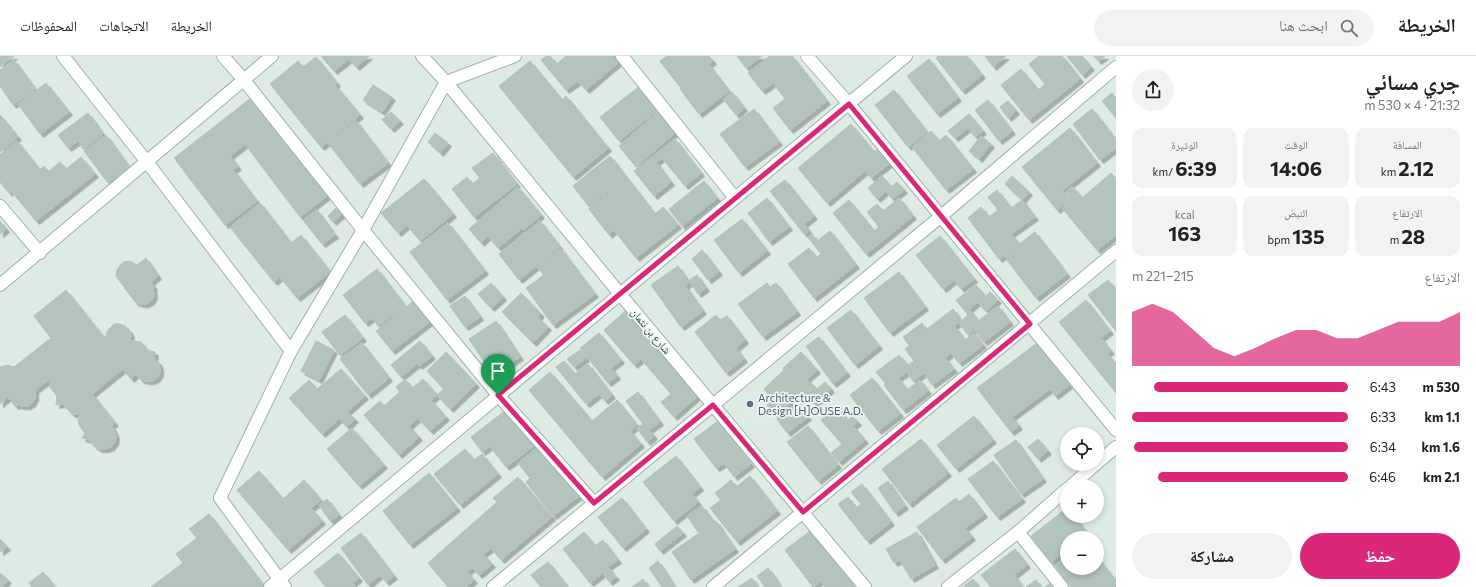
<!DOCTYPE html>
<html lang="ar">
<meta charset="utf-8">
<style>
body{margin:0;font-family:Commissioner,"Noto Naskh Arabic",sans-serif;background:#f2f2f2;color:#222;direction:rtl;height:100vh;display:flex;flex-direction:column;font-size:15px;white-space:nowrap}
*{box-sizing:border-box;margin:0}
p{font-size:13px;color:#767676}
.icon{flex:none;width:22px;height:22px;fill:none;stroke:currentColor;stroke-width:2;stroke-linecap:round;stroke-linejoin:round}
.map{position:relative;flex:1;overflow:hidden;direction:ltr}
.drawer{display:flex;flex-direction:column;background:#fff;width:360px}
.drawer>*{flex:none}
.buttons{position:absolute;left:1060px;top:371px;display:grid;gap:8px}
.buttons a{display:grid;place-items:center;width:44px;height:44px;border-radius:50%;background:#fff;box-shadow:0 2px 6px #0003;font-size:20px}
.pin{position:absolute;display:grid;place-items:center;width:34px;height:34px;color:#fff;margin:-41px -17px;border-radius:50% 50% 50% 0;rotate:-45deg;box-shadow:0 0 4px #0007}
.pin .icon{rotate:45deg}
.round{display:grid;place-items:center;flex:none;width:42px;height:42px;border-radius:21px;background:#f2f2f2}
.summary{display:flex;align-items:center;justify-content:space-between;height:68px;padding:0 16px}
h1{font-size:22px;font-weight:700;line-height:30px}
.stats{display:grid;grid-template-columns:repeat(3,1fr);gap:6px;height:68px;padding:4px 16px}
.stats div{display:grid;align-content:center;border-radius:10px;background:#f2f2f2;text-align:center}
.stats b{font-size:20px;font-weight:700}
.stats small{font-size:11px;font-weight:400}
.stats p{font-size:11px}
.chart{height:112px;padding:8px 16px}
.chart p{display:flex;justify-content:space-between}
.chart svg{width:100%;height:72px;margin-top:4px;fill:#db2777;opacity:.7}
.action{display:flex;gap:8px;margin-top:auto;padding:8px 16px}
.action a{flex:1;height:46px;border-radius:24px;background:#db2777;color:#fff;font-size:16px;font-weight:700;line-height:46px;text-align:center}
.action a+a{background:#f2f2f2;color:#222}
ul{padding:0 16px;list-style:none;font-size:13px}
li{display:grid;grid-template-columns:64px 48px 1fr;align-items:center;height:30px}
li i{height:10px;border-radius:5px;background:#db2777}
header{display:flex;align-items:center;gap:24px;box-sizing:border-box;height:56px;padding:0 20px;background:#fff;border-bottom:1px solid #e0e0e0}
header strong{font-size:19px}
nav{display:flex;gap:22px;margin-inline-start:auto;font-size:14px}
.search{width:280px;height:36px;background:#f2f2f2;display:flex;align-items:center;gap:10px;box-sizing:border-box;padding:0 14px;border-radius:22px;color:#767676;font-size:15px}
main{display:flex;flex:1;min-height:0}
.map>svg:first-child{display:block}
</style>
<header>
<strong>الخريطة</strong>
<div class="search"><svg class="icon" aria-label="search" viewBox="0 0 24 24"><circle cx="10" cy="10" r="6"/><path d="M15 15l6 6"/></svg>ابحث هنا</div>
<nav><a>الخريطة</a><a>الاتجاهات</a><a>المحفوظات</a></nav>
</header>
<main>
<section class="drawer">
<div class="summary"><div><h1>جري مسائي</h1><p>21:32 · 4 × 530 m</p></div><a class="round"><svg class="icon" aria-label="share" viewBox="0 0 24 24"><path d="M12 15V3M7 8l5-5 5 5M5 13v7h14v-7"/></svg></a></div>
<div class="stats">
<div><p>المسافة</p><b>2.12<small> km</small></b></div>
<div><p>الوقت</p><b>14:06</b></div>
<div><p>الوتيرة</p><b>6:39<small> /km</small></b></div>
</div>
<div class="stats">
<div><p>الارتفاع</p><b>28<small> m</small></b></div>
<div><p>النبض</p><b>135<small> bpm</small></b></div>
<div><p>kcal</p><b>163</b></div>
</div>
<div class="chart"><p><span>الارتفاع</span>215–221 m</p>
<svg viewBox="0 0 160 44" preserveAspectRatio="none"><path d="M0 44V11L10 6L20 11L30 22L40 33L50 38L60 33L70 27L80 22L90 22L100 27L110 27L120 22L130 17L140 17L150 17L160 11V44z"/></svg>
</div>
<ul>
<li><b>530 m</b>6:43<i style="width:90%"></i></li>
<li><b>1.1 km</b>6:33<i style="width:100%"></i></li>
<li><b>1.6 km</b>6:34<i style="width:99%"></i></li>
<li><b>2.1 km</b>6:46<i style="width:88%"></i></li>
</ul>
<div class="action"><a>حفظ</a><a>مشاركة</a></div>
</section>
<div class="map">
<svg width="1116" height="531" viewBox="0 0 1116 531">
<defs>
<filter id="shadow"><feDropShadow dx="3.5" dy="3.5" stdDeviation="0" flood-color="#0004"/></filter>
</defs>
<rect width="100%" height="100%" fill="#deeae4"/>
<g fill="#b3c4bd" stroke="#b0c3bc" filter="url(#shadow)">
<polygon points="0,0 14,0 0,11"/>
<polygon points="321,0 369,0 356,11 349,3 334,15"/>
<polygon points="546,0 550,0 557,8 566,0 607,0 608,1 609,0 616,0 620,5 586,34 578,25 566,34 541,4"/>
<polygon points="667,0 709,0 713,5 680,31 660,5"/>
<polygon points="737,0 762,0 746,12"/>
<polygon points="770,0 792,0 827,45 790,74 773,52 785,43 773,27 762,35 748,17"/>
<polygon points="938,0 967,0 982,19 962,35 936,2"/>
<polygon points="985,0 1006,0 993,11"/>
<polygon points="1039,0 1062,0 1080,23 1029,64 1001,29 1021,13 1038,34 1045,28 1029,8"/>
<polygon points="1067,0 1082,0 1091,11 1082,19"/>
<polygon points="1094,0 1105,0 1098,5"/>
<polygon points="316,1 337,27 335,29 360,59 321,91 270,28 298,5 303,11"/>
<polygon points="929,3 958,42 937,58 907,20"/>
<polygon points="14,4 35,33 13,49 0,30 0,14"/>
<polygon points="530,5 562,44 566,40 608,92 573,121 499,30"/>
<polygon points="709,9 729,35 699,58 680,33"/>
<polygon points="46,27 69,56 40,78 18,48"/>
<polygon points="373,29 392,41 382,56 363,44"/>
<polygon points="641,29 659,53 619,85 600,61"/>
<polygon points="894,34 927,76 908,91 875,49"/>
<polygon points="732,36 744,52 736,59 723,43"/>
<polygon points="1112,37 1116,42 1116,62 1102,45"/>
<polygon points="251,42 327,140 300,161 245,88 230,100 238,111 233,114 257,145 225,169 174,102"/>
<polygon points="988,44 1012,75 999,85 975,54"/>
<polygon points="1008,45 1016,55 1008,62 1000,51"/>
<polygon points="754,53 779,86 745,111 720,78"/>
<polygon points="1092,53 1116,84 1116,92 1100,104 1073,68"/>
<polygon points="659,55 676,76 636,111 619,90"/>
<polygon points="391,56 400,65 391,73 382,64"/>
<polygon points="88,57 103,78 83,93 78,85 68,92 58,79"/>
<polygon points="969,58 983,75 975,81 968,72 955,82 948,75"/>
<polygon points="0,59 18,81 0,96"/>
<polygon points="356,65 388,107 360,128 328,87"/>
<polygon points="851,68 874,96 878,93 890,107 871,122 865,115 827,147 798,112"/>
<polygon points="1070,72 1097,107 1062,135 1069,144 1057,154 1022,111"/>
<polygon points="931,75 939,85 946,79 973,113 946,134 912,91"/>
<polygon points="435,77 448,87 440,97 428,86"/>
<polygon points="106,79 129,111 108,127 84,95"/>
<polygon points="981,80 991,88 979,103 969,95"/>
<polygon points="675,83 701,117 685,130 662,102 656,106 671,126 654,140 634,115"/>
<polygon points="17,85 39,113 9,137 0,126 0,98"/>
<polygon points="493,97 517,128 474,161 452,133 467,121 472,128 480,122 472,112"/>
<polygon points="610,100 655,158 663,151 678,169 636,202 614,174 609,179 589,153 610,136 608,135 589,151 573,130"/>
<polygon points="81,101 95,118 36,165 12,136 44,110 48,116 60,106 66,113"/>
<polygon points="1111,117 1116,123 1116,179 1097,194 1062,152 1071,144 1065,137 1072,130 1082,142"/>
<polygon points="882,120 891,131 897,126 904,134 892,143 886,135 877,143 868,132"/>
<polygon points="1012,120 1029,136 1022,144 1005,128"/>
<polygon points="424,123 453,158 420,185 407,169 398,177 381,157"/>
<polygon points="785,124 814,160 804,168 809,175 804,178 770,135"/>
<polygon points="704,125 717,142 682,170 669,153"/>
<polygon points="518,131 541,159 523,174 522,172 498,192 488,180 481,187 469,173"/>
<polygon points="997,134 1011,152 1022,144 1035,161 1011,178 1019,187 999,203 968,162 981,151 989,161 998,154 988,141"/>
<polygon points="767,142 789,171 769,186 748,157"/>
<polygon points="899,142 913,160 866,198 833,157 849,144 874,175 879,171 867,156 877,148 883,155"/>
<polygon points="260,147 291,187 301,179 330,216 297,242 280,221 274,226 230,171"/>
<polygon points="338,150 344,156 333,166 328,160"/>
<polygon points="317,154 335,179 322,188 303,164"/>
<polygon points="742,163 767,195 739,217 714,184"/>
<polygon points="0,165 6,173 0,178"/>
<polygon points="540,165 560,191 519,224 499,198"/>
<polygon points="448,167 485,215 447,244 410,196"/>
<polygon points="830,175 856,209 814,242 788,208 809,192 816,202 821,198 808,181 812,178 817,185"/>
<polygon points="1035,176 1067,218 1036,242 1004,200"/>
<polygon points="940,180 974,223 961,233 954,224 943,233 916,199"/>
<polygon points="561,193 595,238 553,269 526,232 544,219 537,211"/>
<polygon points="702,194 719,216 708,224 692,203"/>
<polygon points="146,202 158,220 151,226 154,231 153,232 154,240 151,245 146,248 140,248 135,246 116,220 117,214 120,209 124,206 130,205 137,209"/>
<polygon points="678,210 688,225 697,219 706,232 698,238 690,226 685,230 703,255 681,271 651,229"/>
<polygon points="377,213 405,250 378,270 372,262 365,267 343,239"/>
<polygon points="899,216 925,251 890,277 864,242"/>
<polygon points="1108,224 1116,234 1116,275 1088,239"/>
<polygon points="491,227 503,241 491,252 478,238"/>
<polygon points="767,227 770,231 776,227 797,256 763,281 738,248"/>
<polygon points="976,229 985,240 969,253 978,265 998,250 1010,266 984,286 974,274 968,279 959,267 968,259 956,244"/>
<polygon points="66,234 105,283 107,276 110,272 114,268 120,268 125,270 129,274 131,279 130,285 141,286 147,294 155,296 154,302 158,306 160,311 160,317 157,322 152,325 146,325 141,324 136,318 131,323 123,313 92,338 115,367 111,369 114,374 116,380 115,386 111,391 105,393 99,393 94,390 90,384 82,382 85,377 79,369 78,364 81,358 72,358 63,348 56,349 57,340 50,331 50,323 35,334 35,342 32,347 28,350 22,350 17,349 15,350 8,341 0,348 0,311 8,309 14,311 51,282 34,260"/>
<polygon points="990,236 998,244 986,255 978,247"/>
<polygon points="521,237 541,258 538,261 548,271 533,287 502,256"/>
<polygon points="465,240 480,261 465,271 450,250"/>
<polygon points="416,243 432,264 392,295 376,275"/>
<polygon points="1086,244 1110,275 1101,282 1111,295 1107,297 1114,307 1116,306 1116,337 1059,266"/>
<polygon points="629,252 701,337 674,361 661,346 671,338 641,303 634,309 604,274"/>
<polygon points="953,253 961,265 954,270 965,284 974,277 983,289 959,307 951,297 945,302 954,313 932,329 924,317 913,325 907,316 898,322 907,334 920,324 928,335 903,354 884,329 886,328 876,316 899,299 908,309 914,305 905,293 929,275 927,273"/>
<polygon points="851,254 879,290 855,309 827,272"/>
<polygon points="345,259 363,282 340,299 322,276"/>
<polygon points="716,259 720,264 727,260 745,284 736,292 744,303 726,317 695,276"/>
<polygon points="496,265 520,301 493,319 469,283"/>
<polygon points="922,267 927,275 909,289 903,281"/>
<polygon points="599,277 621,304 611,312 617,320 608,327 580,292"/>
<polygon points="819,281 847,317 833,328 806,290"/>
<polygon points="316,285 334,294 319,324 301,315"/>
<polygon points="420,285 432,300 419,310 417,308 401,321 391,309"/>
<polygon points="362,287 389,322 368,339 340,303"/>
<polygon points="1037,287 1069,329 1055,340 1050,333 1012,361 1019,370 1011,376 977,332"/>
<polygon points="580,294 586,302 574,311 567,303"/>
<polygon points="446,296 476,328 450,353 437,339 444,333 427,315"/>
<polygon points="801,296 817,314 807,323 817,333 825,326 831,333 814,348 803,336 776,360 767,349 773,344 764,333 784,314 783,312"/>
<polygon points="564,305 575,318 588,308 612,339 605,345 599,338 586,348 556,311"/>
<polygon points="341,313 365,340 322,378 289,342 309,324 317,333"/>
<polygon points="550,316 592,365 617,344 637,369 630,375 641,388 602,421 529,334"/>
<polygon points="872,322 900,358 878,375 850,339"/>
<polygon points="405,323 412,332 423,323 437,339 431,344 446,361 430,375 418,362 409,370 419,381 399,399 364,359 380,345 384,350 400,336 396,331"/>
<polygon points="638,336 660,366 649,374 654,380 647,386 637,372 643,368 626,345"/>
<polygon points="797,347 808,361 787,377 777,363"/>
<polygon points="837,351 848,364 852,360 858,366 853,370 865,384 839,406 831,397 842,388 821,364"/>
<polygon points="506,354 534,390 506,411 490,390 482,396 471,381"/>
<polygon points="348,357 355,363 347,371 340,364"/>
<polygon points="974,360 993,384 956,413 937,389"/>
<polygon points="718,365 751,408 734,421 724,407 716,412 694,383"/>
<polygon points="808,370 838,409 818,425 787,386"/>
<polygon points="352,372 384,409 359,430 327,393"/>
<polygon points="921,383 948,417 909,448 882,413"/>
<polygon points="1038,383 1048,395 1038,403 1028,391"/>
<polygon points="1016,384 1043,423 1021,438 994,399"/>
<polygon points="539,390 579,440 553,460 526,426 530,422 518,407"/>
<polygon points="465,393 474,404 482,398 498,418 460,449 434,418"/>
<polygon points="676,400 700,431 692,438 698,446 674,465 643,426"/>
<polygon points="993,405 1022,443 997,461 968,423"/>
<polygon points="259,415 283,443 304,424 321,444 311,452 322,465 288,494 237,434"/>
<polygon points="429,417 457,452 410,489 383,455"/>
<polygon points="750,420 777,455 737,486 710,452 721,444 715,437 731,424 736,431"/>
<polygon points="518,421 552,461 501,504 491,492 483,498 492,508 479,519 472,512 467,516 474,524 465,531 448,531 428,507 497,446 493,442"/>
<polygon points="888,425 905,450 895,457 878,432"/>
<polygon points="862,428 891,466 867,485 838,448 848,441 856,452 861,448 851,436"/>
<polygon points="969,438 984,458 965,472 972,481 942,504 917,471 956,442 959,446"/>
<polygon points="622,442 646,473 623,492 598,461"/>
<polygon points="327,443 339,459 330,465 319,449"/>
<polygon points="702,450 713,465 698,476 687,460"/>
<polygon points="1067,452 1067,460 1074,460 1087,477 1081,482 1067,482 1067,493 1051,506 1031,480"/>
<polygon points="209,458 264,530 262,531 151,531 183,507 176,498 197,482 189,473"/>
<polygon points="716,465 735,493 691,524 672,496"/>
<polygon points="677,470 683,477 660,495 655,488"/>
<polygon points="810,475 855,531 825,531 820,525 813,531 785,494"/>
<polygon points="584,476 595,490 603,484 618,504 608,511 616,521 609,526 603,517 590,527 563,493"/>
<polygon points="917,476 935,509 911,523 900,504 894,507 886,493"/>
<polygon points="361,477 394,520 386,526 380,519 368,529 341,492"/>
<polygon points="0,483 7,491 0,496"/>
<polygon points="1015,493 1027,509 1014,519 1023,531 991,531 981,519"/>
<polygon points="338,497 359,522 353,527 355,531 326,531 314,516"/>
<polygon points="1067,500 1067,512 1097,512 1097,501 1116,525 1116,529 1113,531 1071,531 1055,510"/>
<polygon points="658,505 675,531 662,531 649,512"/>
<polygon points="548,506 568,531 541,531 531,519"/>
<polygon points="768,512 781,531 765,531 757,520"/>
<polygon points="43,516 55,531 32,531 29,527"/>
<polygon points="0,517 8,524 2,531 0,531"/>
<polygon points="752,522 758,531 738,531"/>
<polygon points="643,523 649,531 632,531"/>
<polygon points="973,523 979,531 963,531"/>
<polygon points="1036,524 1041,531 1026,531"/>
<polygon points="1052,526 1055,531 1045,531"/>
</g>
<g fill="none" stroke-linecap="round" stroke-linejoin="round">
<g stroke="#a1b1ab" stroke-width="14">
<g id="minor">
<polyline points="63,0 147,106 291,295"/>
<polyline points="223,0 243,23 363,174 498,339 594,447"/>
<polyline points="422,0 446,26 620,238 865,531"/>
<polyline points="622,0 735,142"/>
<polyline points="807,0 849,48 1116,374"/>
<polyline points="0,150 40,197"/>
<polyline points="0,229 272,0"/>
<polyline points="1097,407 1116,391"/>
<polyline points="1071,430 1096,408"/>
<polyline points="1018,476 1062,531"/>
<polyline points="270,531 620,238 906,0"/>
<polyline points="285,531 220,442 291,295 363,174 446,26 515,0"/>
<polyline points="493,531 940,161 1116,11"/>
<polyline points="713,531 1116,195"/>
<polyline points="948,531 1018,476 1067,433"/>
</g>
</g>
<use href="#minor" stroke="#fff" stroke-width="12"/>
</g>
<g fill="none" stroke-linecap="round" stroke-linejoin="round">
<g stroke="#fff" stroke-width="8">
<polygon id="route" points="849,48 1030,268 803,456 713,349 594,447 498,339"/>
</g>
<use href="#route" stroke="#db2777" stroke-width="5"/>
</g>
<circle fill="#5c6f8a" stroke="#eef6f2" stroke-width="1.5" cx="750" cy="348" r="4"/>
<g text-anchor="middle" stroke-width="3.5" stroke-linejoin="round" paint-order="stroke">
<g font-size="11" fill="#1f3932" stroke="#eef6f2">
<text transform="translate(651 275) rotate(50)" y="4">شارع بن نثمان</text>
</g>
<g font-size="11" fill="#4e5e75" stroke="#eef6f2" text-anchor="start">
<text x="758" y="346">Architecture &amp;<tspan x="758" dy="13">Design [H]OUSE A.D.</tspan></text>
</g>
</g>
</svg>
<div class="buttons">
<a><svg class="icon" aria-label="locate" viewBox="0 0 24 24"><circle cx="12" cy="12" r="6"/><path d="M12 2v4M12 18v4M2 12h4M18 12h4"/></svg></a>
<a>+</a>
<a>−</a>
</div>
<div class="pin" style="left:498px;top:339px;background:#1e9e55"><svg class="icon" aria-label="arrive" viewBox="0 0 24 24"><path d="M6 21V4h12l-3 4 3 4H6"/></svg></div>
</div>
</main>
